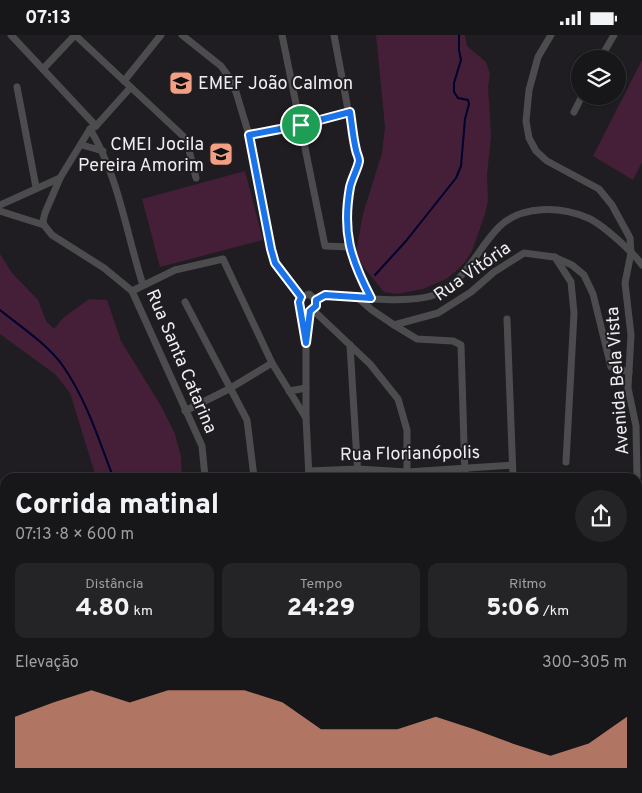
<!DOCTYPE html>
<html lang="pt">
<meta charset="utf-8">
<style>
body{margin:0;font-family:Overpass,sans-serif;background:#242326;color:#f1f3f6;height:100vh;display:flex;flex-direction:column;font-size:19px;white-space:nowrap}
*{box-sizing:border-box;margin:0}
p{font-size:16px;color:#9e9fa2}
.icon{flex:none;width:28px;height:28px;fill:none;stroke:currentColor;stroke-width:2;stroke-linecap:round;stroke-linejoin:round}
.map{position:relative;flex:1;overflow:hidden}
.panel{position:absolute;left:0px;top:438px;width:642px;height:321px;display:flex;flex-direction:column;background:#171619;border-radius:15px 15px 0 0;box-shadow:0 1px 4px #0004,0 0 0 1px #363538}
.panel>*{flex:none}
.tools{position:absolute;left:571px;top:15px;display:grid;gap:10px}
.tools a{display:grid;place-items:center;width:55px;height:55px;border-radius:50%;background:#171619;box-shadow:0 1px 4px #0004,0 0 0 1px #363538;font-size:25px}
.pin{position:absolute;display:grid;place-items:center;width:42px;height:42px;color:#fff;margin:-21px;border:2px solid #fff;border-radius:50%;box-shadow:0 1px 5px #0007}
.round{display:grid;place-items:center;flex:none;width:52px;height:52px;border-radius:26px;background:#242326}
.overview{display:flex;align-items:center;justify-content:space-between;height:85px;padding:0 15px}
h1{font-size:28px;font-weight:800;line-height:38px}
.stats{display:grid;grid-template-columns:repeat(3,1fr);gap:8px;height:85px;padding:5px 15px}
.stats div{display:grid;align-content:center;border-radius:10px;background:#242326;text-align:center}
.stats b{font-size:25px;font-weight:800}
.stats small{font-size:14px;font-weight:400}
.stats p{font-size:14px}
.chart{height:140px;padding:10px 15px}
.chart p{display:flex;justify-content:space-between}
.chart svg{width:100%;height:90px;margin-top:5px;fill:#f39f83;opacity:.7}
.status{display:flex;justify-content:space-between;align-items:center;height:35px;padding:0 25px;background:#171619;direction:ltr}
.status svg{height:14px;fill:currentColor}
.map>svg:first-child{display:block}
</style>
<div class="status"><b>07:13</b><svg viewBox="0 0 49 12"><path d="M0 12V9h3v3zM5 12V6h3v6zM10 12V3h3v9zM15 12V0h3v12zM26 1h20v11H26zM47 4h2v5h-2z"/></svg></div>
<div class="map">
<svg width="642" height="758" viewBox="0 0 642 758">
<rect width="100%" height="100%" fill="#1f1d21"/>
<g fill="#441f37">
<polygon points="376,0 465,0 467,11 486,27 490,39 488,52 491,101 487,140 488,166 485,179 472,216 465,227 456,236 446,244 423,254 397,259 384,257 361,229 356,217 363,179 382,118 385,92"/>
<polygon points="642,25 642,127 633,145 593,121"/>
<polygon points="245,136 263,205 160,232 142,164"/>
<polygon points="0,219 12,238 38,265 46,286 54,294 63,283 89,264 107,265 121,306 161,371 175,399 181,422 182,442 96,442 70,358 55,339 0,299"/>
<polygon points="5,653 5,754 184,754 188,758 0,758 0,655"/>
</g>
<g fill="none" stroke-linecap="round" stroke-linejoin="round">
<g stroke="#000130" stroke-width="2">
<polyline points="375,240 406,206 456,143 461,131 465,84 469,69 468,65 458,63 454,57 454,48 461,25 459,15 459,0"/>
<path d="M0,275C21,292 47,309 63,331C86,364 99,405 113,442"/>
<polyline points="78,758 81,754"/>
</g>
<g stroke="#4c4c4e" stroke-width="7">
<polyline points="11,0 96,91"/>
<polyline points="75,0 183,101 188,111 196,143"/>
<polyline points="182,0 221,31 229,42 236,57 249,100 271,214 275,228 301,262"/>
<polyline points="282,0 325,211 349,212"/>
<path d="M334,0L356,117C358,120 360,123 359,128C358,131 355,134 354,138C349,149 347,163 346,175C344,207 356,236 371,263"/>
<polyline points="551,0 538,22 529,55 526,86 529,103 536,116 547,126 599,154 612,170 630,203 631,218 625,248 631,300 628,353 636,391 637,442"/>
<polyline points="600,24 614,0"/>
<polyline points="43,34 75,0"/>
<polyline points="124,46 161,0"/>
<polyline points="17,52 36,152"/>
<polyline points="130,53 96,91 90,94 60,143 45,178 43,186 44,190 52,200 104,233 132,256 202,411 205,442"/>
<polyline points="574,77 582,61"/>
<path d="M90,94C119,142 126,198 143,250"/>
<polyline points="249,100 301,90 349,77"/>
<polyline points="82,110 103,116"/>
<polyline points="0,170 60,143"/>
<polyline points="0,176 44,190"/>
<polyline points="555,222 571,247 574,278 566,427"/>
<polyline points="132,256 175,235 223,224 272,328 306,383"/>
<polyline points="301,262 299,267 306,308 306,383 309,442"/>
<polyline points="301,262 309,259 316,265"/>
<polyline points="358,263 372,275 394,290 438,278 471,257 494,237 524,218 554,222 572,230 584,240 593,259 611,332 629,337"/>
<path d="M316,265L325,260C354,262 416,271 441,257C468,242 478,213 499,192C521,170 560,171 588,183C602,189 633,217 642,230"/>
<polyline points="185,267 247,385 254,442"/>
<polyline points="313,275 370,329 398,364 407,395 407,442"/>
<polyline points="507,284 513,442"/>
<polyline points="394,290 417,304 453,306 461,310 465,442"/>
<polyline points="307,300 311,276"/>
<polyline points="350,310 358,442"/>
<polyline points="289,356 306,353"/>
<polyline points="185,376 229,354 272,328"/>
<polyline points="309,436 358,434 407,437 512,430"/>
<polyline points="638,448 638,450"/>
<polyline points="0,474 5,473"/>
<polyline points="638,547 642,547"/>
<polyline points="638,637 642,647"/>
<polyline points="212,754 212,758"/>
<polyline points="266,754 268,758"/>
<polyline points="523,754 523,758"/>
<polyline points="352,758 357,754"/>
<polyline points="412,758 420,754"/>
<polyline points="580,758 581,754"/>
<polyline points="641,758 642,752"/>
</g>
</g>
<g fill="none" stroke-linecap="round" stroke-linejoin="round">
<g stroke="#fff" stroke-width="10">
<path id="route" d="M350,77C352,90 353,103 356,115C357,120 359,122 359,126C358,133 352,143 350,152C342,197 350,223 371,263L325,260L316,265V271L310,276L306,308L299,267L301,262L275,228L271,214L249,100L301,90Z"/>
</g>
<use href="#route" stroke="#1a73e8" stroke-width="6"/>
</g>
<defs>
<g id="school-square" transform="scale(1.25)"><rect x="-9" y="-9" width="18" height="18" rx="4" fill="#f39f83" stroke="#1f1d21"/><path d="M0-5L7-2L0 1L-7-2ZM-4 1L0 2.5L4 1V4Q0 6-4 4Z" fill="#111"/></g>
</defs>
<g fill-rule="evenodd">
<use href="#school-square" x="181" y="48"/>
<use href="#school-square" x="221" y="119"/>
</g>
<g text-anchor="middle" stroke-width="4" stroke-linejoin="round" paint-order="stroke">
<g font-size="18" fill="#eeedef" stroke="#1f1d21" text-anchor="start">
<text x="198" y="54">EMEF João Calmon</text>
<text x="204" y="115" text-anchor="end">CMEI Jocila<tspan x="204" dy="21">Pereira Amorim</tspan></text>
</g>
<g font-size="18" fill="#eeedef" stroke="#1f1d21">
<text transform="translate(472 236) rotate(-35)" y="6">Rua Vitória</text>
<text transform="translate(182 326) rotate(67)" y="6">Rua Santa Catarina</text>
<text transform="translate(617 346) rotate(-94)" y="6">Avenida Bela Vista</text>
<text transform="translate(410 418) rotate(-1)" y="6">Rua Florianópolis</text>
</g>
</g>
</svg>
<div class="tools">
<a><svg class="icon" aria-label="layers" viewBox="0 0 24 24"><path d="M12 4l9 5-9 5-9-5zM3 14l9 5 9-5"/></svg></a>
</div>
<div class="pin" style="left:301px;top:90px;background:#1e9e55"><svg class="icon" aria-label="arrive" viewBox="0 0 24 24"><path d="M6 21V4h12l-3 4 3 4H6"/></svg></div>
<section class="panel">
<div class="overview"><div><h1>Corrida matinal</h1><p>07:13 · 8 × 600 m</p></div><a class="round"><svg class="icon" aria-label="share" viewBox="0 0 24 24"><path d="M12 15V3M7 8l5-5 5 5M5 13v7h14v-7"/></svg></a></div>
<div class="stats">
<div><p>Distância</p><b>4.80<small> km</small></b></div>
<div><p>Tempo</p><b>24:29</b></div>
<div><p>Ritmo</p><b>5:06<small> /km</small></b></div>
</div>
<div class="chart"><p><span>Elevação</span>300–305 m</p>
<svg viewBox="0 0 160 44" preserveAspectRatio="none"><path d="M0 44V19L10 12L20 6L30 12L40 6L50 6L60 6L70 12L80 25L90 25L100 25L110 19L120 25L130 32L140 38L150 32L160 19V44z"/></svg>
</div>
</section>
</div>
